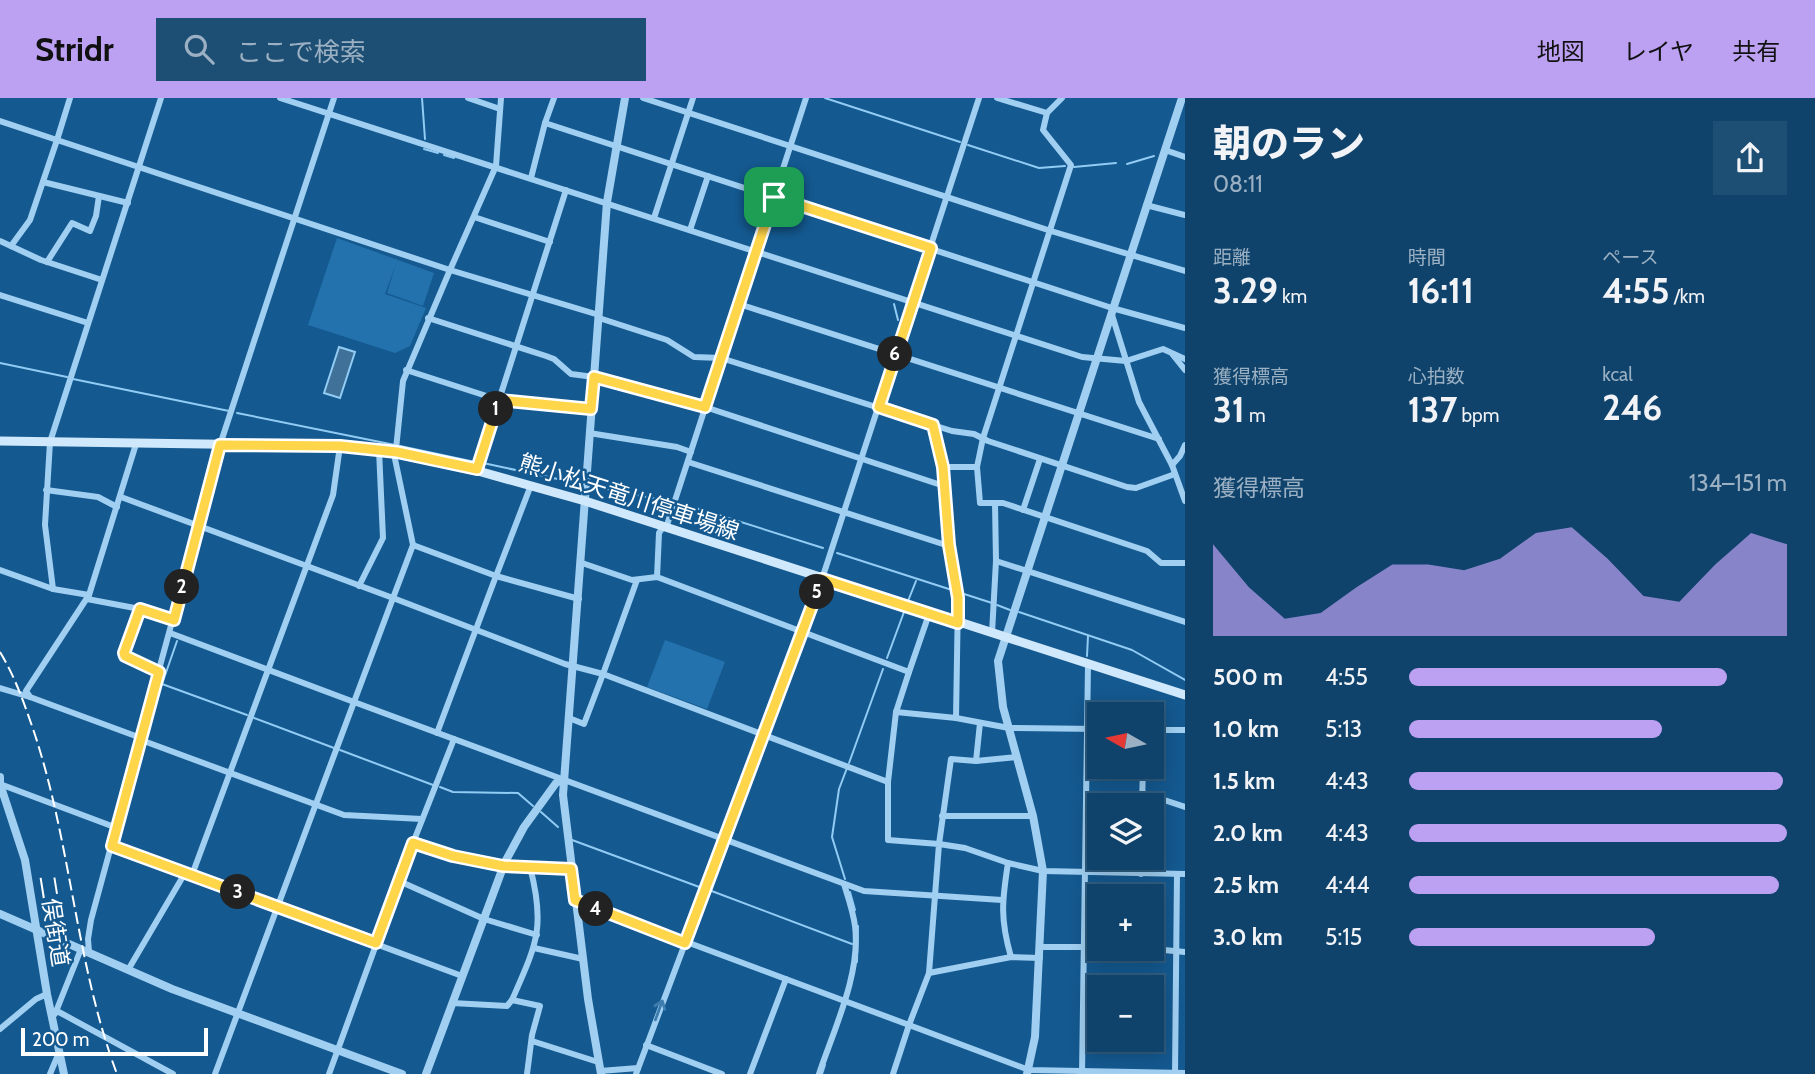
<!DOCTYPE html>
<html lang="ja">
<meta charset="utf-8">
<style>
body{margin:0;font-family:Cabin,"Noto Sans JP",sans-serif;background:#1d4e74;color:#f1f3f6;height:100vh;display:flex;flex-direction:column;font-size:26px;white-space:nowrap}
*{box-sizing:border-box;margin:0}
p{font-size:23px;color:#9bb0c2}
.icon{flex:none;width:38px;height:38px;fill:none;stroke:currentColor;stroke-width:2;stroke-linecap:round;stroke-linejoin:round}
.map{position:relative;flex:1;overflow:hidden}
.drawer{display:flex;flex-direction:column;background:#0f436c;width:630px}
.drawer>*{flex:none}
.needle{width:46px;rotate:279deg}
.buttons{position:absolute;left:1087px;top:604px;display:grid;gap:14px}
.buttons a{display:grid;place-items:center;width:77px;height:77px;border-radius:0px;background:#0f436c;box-shadow:0 4px 18px #0003,0 0 0 2px #2f5c7f;font-size:35px}
.scale{position:absolute;left:21px;bottom:18px;width:187px;box-sizing:border-box;padding-left:7px;border:4px solid #fff;border-top:0;font-size:19px;line-height:24px;white-space:nowrap;color:#fff;-webkit-text-stroke:5px #145990;paint-order:stroke}
.pin{position:absolute;display:grid;place-items:center;width:60px;height:60px;color:#fff;margin:-30px;border-radius:14px;box-shadow:0 4px 10px #0006}
.km{position:absolute;width:35px;height:35px;margin:-18px;border-radius:50%;background:#222;color:#fff;font-size:19px;line-height:35px;text-align:center}
.round{display:grid;place-items:center;flex:none;width:74px;height:74px;border-radius:0px;background:#1d4e74}
.summary{display:flex;align-items:center;justify-content:space-between;height:119px;padding:0 28px}
h1{font-size:38px;font-weight:800;line-height:52px}
.figures{display:grid;grid-template-columns:repeat(3,1fr);gap:10px;height:119px;padding:7px 28px}
.figures div{display:grid;align-content:center}
.figures b{font-size:35px;font-weight:800}
.figures small{font-size:19px;font-weight:400}
.figures p{font-size:19px}
.chart{height:196px;padding:14px 28px}
.chart p{display:flex;justify-content:space-between}
.chart svg{width:100%;height:126px;margin-top:7px;fill:#bca0f2;opacity:.7}
ul{padding:0 28px;list-style:none;font-size:23px}
li{display:grid;grid-template-columns:112px 84px 1fr;align-items:center;height:52px}
li i{height:18px;border-radius:9px;background:#bca0f2}
header{display:flex;align-items:center;gap:42px;box-sizing:border-box;height:98px;padding:0 35px;background:#bca0f2;color:#111}
header strong{font-size:33px}
nav{display:flex;gap:38px;margin-inline-start:auto;font-size:24px}
.search{width:490px;height:63px;background:#1d4e74;display:flex;align-items:center;gap:18px;box-sizing:border-box;padding:0 24px;border-radius:0px;color:#9bb0c2;font-size:26px}
main{display:flex;flex:1;min-height:0}
.map>svg:first-child{display:block}
</style>
<header>
<strong>Stridr</strong>
<div class="search"><svg class="icon" aria-label="search" viewBox="0 0 24 24"><circle cx="10" cy="10" r="6"/><path d="M15 15l6 6"/></svg>ここで検索</div>
<nav><a>地図</a><a>レイヤ</a><a>共有</a></nav>
</header>
<main>
<div class="map">
<svg width="1185" height="976" viewBox="0 0 1185 976">
<rect width="100%" height="100%" fill="#145990"/>
<g fill="#2372ad">
<polygon points="337,140 434,175 423,208 387,195 396,166 385,196 426,210 410,248 395,255 308,227"/>
<polygon points="665,542 725,564 707,611 647,589"/>
</g>
<polygon fill="#407199" stroke="#92ccf4" stroke-width="2" points="339,249 355,254 340,300 324,295"/>
<g fill="none" stroke-linecap="round" stroke-linejoin="round">
<g stroke="#92ccf4" stroke-width="2">
<polyline points="422,0 425,41"/>
<polyline points="825,0 960,44"/>
<polyline points="968,47 1039,70 1065,68"/>
<polyline points="424,51 438,55"/>
<polyline points="444,57 454,60"/>
<polyline points="1127,66 1154,58"/>
<polyline points="1074,69 1116,65"/>
<polyline points="894,206 898,222"/>
<polyline points="0,265 67,279"/>
<polyline points="73,281 229,313"/>
<polyline points="237,315 395,347"/>
<polyline points="400,348 475,364"/>
<polyline points="483,365 581,386"/>
<polyline points="592,388 671,404"/>
<polyline points="678,406 703,412 823,450"/>
<polyline points="837,455 955,493"/>
<polyline points="961,495 992,505"/>
<polyline points="908,503 916,483"/>
<polyline points="997,507 1010,512"/>
<polyline points="1019,514 1132,552 1185,582"/>
<polyline points="177,543 162,586 247,617"/>
<polyline points="1087,558 1088,538"/>
<polyline points="887,560 904,514"/>
<polyline points="254,620 334,650"/>
<polyline points="340,652 433,687"/>
<polyline points="849,665 883,571"/>
<polyline points="440,689 453,694 518,695 533,708"/>
<polyline points="541,714 558,729"/>
<polyline points="572,742 702,790"/>
<polyline points="845,781 832,739 839,691 847,670"/>
<polyline points="709,792 852,846"/>
<polyline points="850,794 855,812"/>
<polyline points="857,864 858,828"/>
<polyline points="822,976 825,967"/>
</g>
<g stroke="#a0cff1" stroke-width="6">
<polyline points="70,0 57,42 450,172 403,283 395,361 413,447 393,500 121,399"/>
<polyline points="280,0 1082,259 1126,263 1163,251 1185,261"/>
<polyline points="468,0 500,11"/>
<polyline points="501,0 496,68 450,172 599,217"/>
<polyline points="643,0 1051,133 1185,173"/>
<polyline points="997,0 1047,15"/>
<polyline points="1062,0 1047,15 1043,32 1071,67 983,340 977,369 980,405 1003,405 1147,453 1161,465 1185,465"/>
<polyline points="0,23 57,42 30,122 11,148"/>
<polyline points="545,25 1112,210 1185,230"/>
<polyline points="1165,52 1185,59"/>
<polyline points="531,80 545,25 554,0"/>
<polyline points="43,84 128,105"/>
<polyline points="1146,107 1185,117"/>
<polyline points="474,119 550,144"/>
<polyline points="654,120 693,0"/>
<polyline points="690,132 708,78"/>
<polyline points="0,143 41,162 102,182"/>
<polyline points="47,164 72,125 90,133 96,118 99,98"/>
<polyline points="0,197 88,225"/>
<polyline points="739,206 1159,341"/>
<polyline points="1112,217 1139,304 1172,367 1185,403"/>
<polyline points="428,220 546,258 554,261 571,276 594,279 705,309 944,388"/>
<polyline points="599,220 667,242 694,259 721,260 952,333 974,336 988,343 1127,389 1136,390 1175,376"/>
<polyline points="1173,257 1185,272"/>
<polyline points="406,272 499,302 566,92"/>
<polyline points="933,327 943,369"/>
<polyline points="589,335 677,349 691,354"/>
<polyline points="688,364 949,448"/>
<polyline points="1172,367 1180,358 1185,347"/>
<polyline points="477,371 499,302 591,311"/>
<polyline points="46,392 98,399 117,409"/>
<polyline points="1023,412 1040,361"/>
<polyline points="666,430 806,0"/>
<polyline points="413,447 496,478 531,387"/>
<polyline points="996,463 1185,524"/>
<polyline points="582,465 632,482 657,479 909,574 929,516"/>
<polyline points="0,472 53,491 89,497 26,593 30,599 141,640"/>
<polyline points="657,479 659,435 663,429"/>
<polyline points="637,482 603,576 888,684"/>
<polyline points="359,488 383,440 379,352"/>
<polyline points="53,491 45,427 50,344 161,0"/>
<polyline points="89,497 136,346"/>
<polyline points="87,501 140,511 174,521"/>
<polyline points="140,511 125,558 159,574"/>
<polyline points="170,535 354,604 393,500 565,566 603,576 584,626 569,620"/>
<polyline points="992,535 996,463 995,405"/>
<polyline points="0,590 30,599"/>
<polyline points="896,614 956,620 958,500 949,448 943,369 977,369"/>
<polyline points="956,620 1009,630 1099,631"/>
<polyline points="1152,632 1185,632"/>
<polyline points="437,635 496,478 579,501"/>
<polyline points="141,642 344,717 422,721"/>
<polyline points="1017,659 976,663 951,661 939,746 965,750 1008,765 1043,773 1185,776"/>
<polyline points="976,663 980,625"/>
<polyline points="0,686 117,730"/>
<polyline points="1143,695 1185,709"/>
<polyline points="1142,707 1143,668"/>
<polyline points="942,718 1033,718"/>
<polyline points="413,745 453,758 503,768 571,771"/>
<polyline points="112,748 462,878"/>
<path d="M1008,765C1002,803 1000,821 1011,859"/>
<polyline points="1141,776 1141,760"/>
<polyline points="192,777 333,397 340,348"/>
<polyline points="399,783 484,821 537,837"/>
<polyline points="574,802 909,927 929,875 939,746 888,742 888,684 896,614 909,574"/>
<polyline points="1040,849 1099,849"/>
<polyline points="534,850 583,861"/>
<polyline points="1143,850 1185,854"/>
<polyline points="89,854 88,841 91,822 220,347 334,0"/>
<polyline points="128,872 185,775"/>
<polyline points="929,875 1011,859 1040,860"/>
<polyline points="512,902 540,908 532,937 527,976"/>
<path d="M452,905L507,908L512,902C536,847 546,830 530,769"/>
<polyline points="57,913 173,976"/>
<polyline points="55,916 81,851"/>
<polyline points="0,931 36,901 47,896"/>
<polyline points="532,943 598,964"/>
<polyline points="646,947 722,976"/>
<polyline points="600,973 638,970"/>
<polyline points="50,976 58,957"/>
<polyline points="215,976 354,604 864,793 1002,802"/>
<polyline points="329,976 413,745 454,641"/>
<polyline points="636,976 822,481 979,0"/>
<polyline points="750,976 786,881"/>
<path d="M819,976C834,931 861,876 855,828C853,813 848,799 844,786"/>
<polyline points="893,976 909,927 1029,972 1185,975"/>
<polyline points="1082,976 1088,567"/>
<polyline points="1175,976 1177,776"/>
</g>
<g stroke="#a0cff1" stroke-width="8">
<polyline points="0,679 0,686 25,762 47,896 64,976"/>
<polyline points="0,816 172,891 402,976"/>
<polyline points="426,976 505,764 524,729 556,685 564,681"/>
<polyline points="601,976 588,901 563,697 607,104 625,0"/>
<polyline points="1027,976 1035,939 1043,773 1033,718 1003,609 998,563 1182,0"/>
</g>
<polyline stroke="#cfe8fb" stroke-width="9" points="0,343 340,348 397,354 446,364 585,403 1185,597"/>
<path stroke="#fff" stroke-width="2" stroke-dasharray="12 5" stroke-linecap="butt" d="M0,554C14,577 23,602 32,628C71,741 75,864 117,976"/>
</g>
<defs><path id="oneway-shaft" d="M-6 0H5M1.5-3L5.5 0L1.5 3" fill="none" stroke-width="1.6" stroke-linecap="round" stroke-linejoin="round" transform="scale(1.75)"/></defs>
<use stroke="#3e7cad" href="#oneway-shaft" transform="translate(659 912) rotate(-70)"/>
<g fill="none" stroke-linecap="round" stroke-linejoin="round">
<g stroke="#fff" stroke-width="14">
<polygon id="route" points="774,99 931,150 879,309 933,327 943,369 949,447 958,500 958,525 822,481 685,845 575,802 571,771 503,768 453,758 413,745 376,845 112,748 159,574 125,558 124,555 140,511 174,522 220,347 340,348 397,354 477,371 499,302 591,311 594,279 705,309"/>
</g>
<use href="#route" stroke="#ffd54a" stroke-width="9"/>
</g>
<g text-anchor="middle" stroke-width="5" stroke-linejoin="round" paint-order="stroke">
<g font-size="23" fill="#fff" stroke="#145990">
<text transform="translate(629 399) rotate(18)" y="8">熊小松天竜川停車場線</text>
<text transform="translate(54 823) rotate(81)" y="8">二俣街道</text>
</g>
</g>
</svg>
<div class="buttons">
<a><svg class="needle" viewBox="-14 -14 28 28"><path d="M0-13l5 13h-10z" fill="#e53935"/><path d="M0 13l5-13h-10z" fill="#9bb0c2"/></svg></a>
<a><svg class="icon" aria-label="layers" viewBox="0 0 24 24"><path d="M12 4l9 5-9 5-9-5zM3 14l9 5 9-5"/></svg></a>
<a>+</a>
<a>−</a>
</div>
<div class="scale">200 m</div>
<div class="pin" style="left:774px;top:99px;background:#1e9e55"><svg class="icon" aria-label="arrive" viewBox="0 0 24 24"><path d="M6 21V4h12l-3 4 3 4H6"/></svg></div>
<b class="km" style="left:496px;top:311px">1</b>
<b class="km" style="left:182px;top:489px">2</b>
<b class="km" style="left:238px;top:794px">3</b>
<b class="km" style="left:596px;top:811px">4</b>
<b class="km" style="left:817px;top:494px">5</b>
<b class="km" style="left:895px;top:256px">6</b>
</div>
<section class="drawer">
<div class="summary"><div><h1>朝のラン</h1><p>08:11</p></div><a class="round"><svg class="icon" aria-label="share" viewBox="0 0 24 24"><path d="M12 15V3M7 8l5-5 5 5M5 13v7h14v-7"/></svg></a></div>
<div class="figures">
<div><p>距離</p><b>3.29<small> km</small></b></div>
<div><p>時間</p><b>16:11</b></div>
<div><p>ペース</p><b>4:55<small> /km</small></b></div>
</div>
<div class="figures">
<div><p>獲得標高</p><b>31<small> m</small></b></div>
<div><p>心拍数</p><b>137<small> bpm</small></b></div>
<div><p>kcal</p><b>246</b></div>
</div>
<div class="chart"><p><span>獲得標高</span>134–151 m</p>
<svg viewBox="0 0 160 44" preserveAspectRatio="none"><path d="M0 44V12L10 27L20 38L30 36L40 27L50 19L60 19L70 21L80 17L90 8L100 6L110 17L120 30L130 32L140 19L150 8L160 12V44z"/></svg>
</div>
<ul>
<li><b>500 m</b>4:55<i style="width:84%"></i></li>
<li><b>1.0 km</b>5:13<i style="width:67%"></i></li>
<li><b>1.5 km</b>4:43<i style="width:99%"></i></li>
<li><b>2.0 km</b>4:43<i style="width:100%"></i></li>
<li><b>2.5 km</b>4:44<i style="width:98%"></i></li>
<li><b>3.0 km</b>5:15<i style="width:65%"></i></li>
</ul>
</section>
</main>
